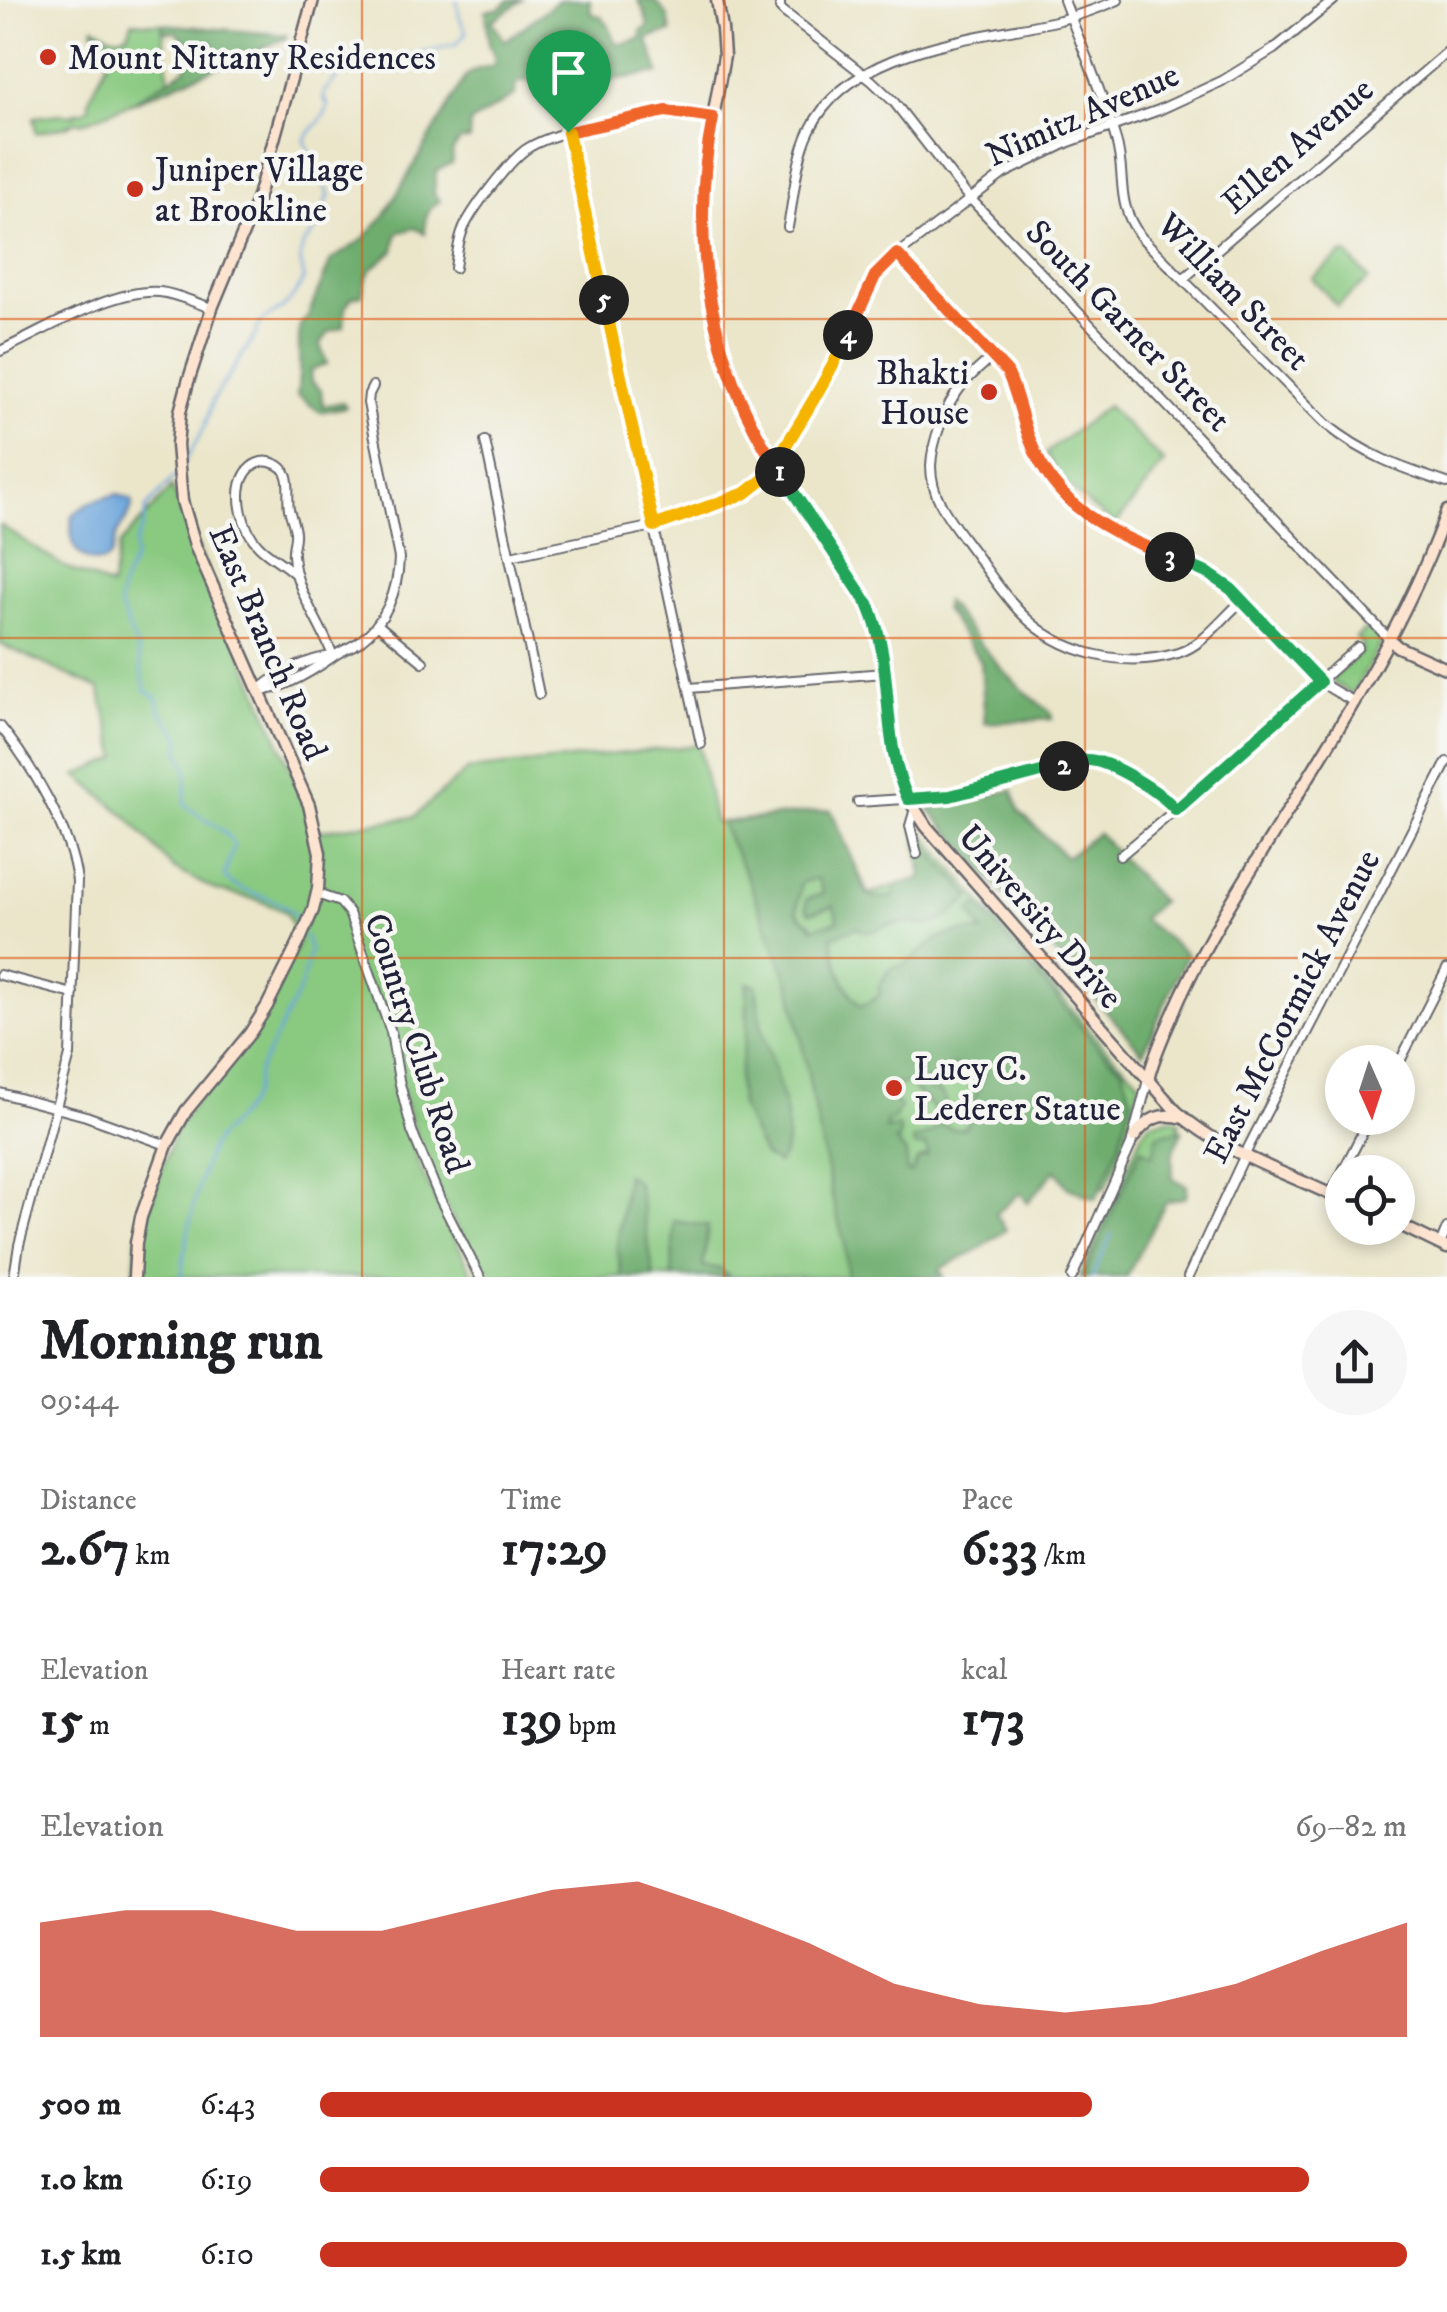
<!DOCTYPE html>
<meta charset="utf-8">
<style>
body{margin:0;font-family:"IM FELL DW Pica",serif;background:#f6f6f6;color:#202124;height:100vh;display:flex;flex-direction:column;font-size:38px;white-space:nowrap}
*{box-sizing:border-box;margin:0}
p{font-size:32px;color:#757577}
.icon{flex:none;width:55px;height:55px;fill:none;stroke:currentColor;stroke-width:2;stroke-linecap:round;stroke-linejoin:round}
.map{position:relative;height:1277px;overflow:hidden}
.panel{display:flex;flex-direction:column;background:#fff;flex:1}
.panel>*{flex:none}
.needle{width:65px;rotate:177deg}
.buttons{position:absolute;left:1325px;top:1045px;display:grid;gap:20px}
.buttons a{display:grid;place-items:center;width:90px;height:90px;border-radius:50%;background:#fff;box-shadow:0 5px 15px #0003;font-size:50px}
.pin{position:absolute;display:grid;place-items:center;width:85px;height:85px;color:#fff;margin:-102px -42px;border-radius:50% 50% 50% 0;rotate:-45deg;box-shadow:0 0 10px #0007}
.pin .icon{rotate:45deg}
.km{position:absolute;width:50px;height:50px;margin:-25px;border-radius:50%;background:#222;color:#fff;font-size:28px;line-height:50px;text-align:center}
.round{display:grid;place-items:center;flex:none;width:105px;height:105px;border-radius:52px;background:#f6f6f6}
.head{display:flex;align-items:center;justify-content:space-between;height:170px;padding:0 40px}
h1{font-size:55px;font-weight:700;line-height:75px}
.stats{display:grid;grid-template-columns:repeat(3,1fr);gap:15px;height:170px;padding:10px 40px}
.stats div{display:grid;align-content:center}
.stats b{font-size:50px;font-weight:700}
.stats small{font-size:28px;font-weight:400}
.stats p{font-size:28px}
.chart{height:280px;padding:20px 40px}
.chart p{display:flex;justify-content:space-between}
.chart svg{width:100%;height:180px;margin-top:10px;fill:#c8321e;opacity:.7}
ul{padding:0 40px;list-style:none;font-size:32px}
li{display:grid;grid-template-columns:160px 120px 1fr;align-items:center;height:75px}
li i{height:25px;border-radius:12px;background:#c8321e}
.map>svg:first-child{display:block}
</style>
<div class="map">
<svg width="1447" height="1277" viewBox="0 0 1447 1277">
<rect width="100%" height="100%" fill="#f6f6f2"/>
<filter id="ink" filterUnits="userSpaceOnUse"><feTurbulence type="fractalNoise" baseFrequency=".01" numOctaves="2"/><feDisplacementMap in="SourceGraphic" scale="20" xChannelSelector="R" yChannelSelector="G"/><feConvolveMatrix kernelMatrix="1 2 1 2 8 2 1 2 1" color-interpolation-filters="sRGB"/></filter>
<filter id="wash" filterUnits="userSpaceOnUse"><feTurbulence type="fractalNoise" baseFrequency=".0048" numOctaves="4" result="noise"/><feDisplacementMap in="SourceGraphic" scale="40" xChannelSelector="R" yChannelSelector="G"/><feGaussianBlur stdDeviation="2.25" result="paint"/><feColorMatrix in="noise" values="0 0 0 0 0 0 0 0 0 0 0 0 0 0 0 0 0 1.4 0 .05"/><feComposite in="paint" operator="in"/></filter>
<g filter="url(#wash)">
<rect width="100%" height="100%" fill="#ebe6ca"/>
<g fill="#89c980" stroke="#56765e" stroke-width="2.5">
<polygon points="132,22 162,24 169,81 129,104 82,123 76,121 66,126 36,133 34,117 61,114 75,115 75,112 83,112 89,108 89,99 107,62 110,45 103,36 93,30 94,26 109,35 118,37 128,34"/>
<polygon points="1342,254 1347,254 1369,279 1337,306 1312,278"/>
<path d="M1107,406L1164,462L1116,524C1086,506 1063,484 1046,453Z"/>
<polygon points="172,487 317,831 414,817 467,770 699,745 715,823 831,810 868,894 922,878 916,822 929,841 1103,1046 1140,1081 1126,1143 1105,1189 1070,1177 1047,1153 900,1277 482,1277 427,1169 400,1086 393,1088 420,1168 474,1277 134,1277 136,1243 177,1126 250,1033 299,942 286,912 258,900 215,890 173,868 128,818 77,775 118,758 99,689 0,644 0,525 63,566 111,587 120,544"/>
<polygon points="1370,625 1381,637 1382,642 1355,690 1351,693 1333,683 1332,679 1361,650 1362,644 1356,638"/>
<polygon points="1173,1118 1180,1122 1178,1127 1182,1131 1179,1132 1163,1158 1167,1186 1127,1277 1079,1277 1142,1133 1149,1123"/>
</g>
<g fill="#6ead6e" stroke="#486854" stroke-width="2.5" fill-rule="evenodd">
<path d="M509,0H522L492,21L505,41L559,0H590L591,14C609,16 611,31 616,45L641,39V31L648,27L645,13L638,0H655L668,16L671,32L647,38L659,73L596,82C578,74 555,88 537,95L530,80L517,82L515,95L470,123L469,140H460L453,150L452,163L436,171L434,194L440,201C425,209 425,219 425,234L415,228L397,233L394,251C375,265 365,271 362,295L352,297L345,308L344,327L329,332L320,345L327,364L310,371L311,381L321,390L323,406L343,402L346,407L320,412L297,395C302,371 297,349 300,325L307,318L331,260L362,240L384,216L467,75L478,69L493,66L495,57L489,44L486,11L500,8Z"/>
<polygon points="162,24 286,35 286,38 129,104 185,69 188,59 207,53 214,48 212,42 205,42 196,48 191,47 176,32 164,32"/>
<path d="M945,601C978,640 1008,683 1051,712L1052,719L985,723L981,662L944,609Z"/>
<polygon points="1013,790 1019,811 1066,857 1098,833 1161,902 1142,919 1187,954 1143,1053 929,809"/>
<path d="M831,810L867,894L876,898L893,897L897,885L922,878L917,837L971,897L947,918L927,926L905,923L889,925L870,932L863,931L857,927L832,937C837,968 841,981 860,1006L870,1002L880,994L878,987L890,969L907,963L937,939L960,932H983L970,911L978,905L1099,1048L1123,1069L1131,1099L1120,1143L1096,1199L1068,1188L1056,1170L1028,1202L1020,1193L996,1214L1006,1230L981,1248L940,1269L944,1277H847L845,1245L832,1197L791,988L748,879L721,823ZM818,878L823,894L807,899L806,908L810,913L834,906L838,921L813,928L811,923C786,912 803,900 800,883ZM952,1065L982,1070L984,1075C980,1082 976,1090 975,1098C974,1112 974,1118 964,1128L953,1129L944,1125L936,1127L931,1134H926L923,1138L914,1139L913,1143L916,1147L926,1146L928,1156L918,1159L911,1173L907,1172L906,1153L896,1141L899,1140L900,1132L898,1126L886,1129L887,1121L894,1120L900,1107L894,1100L898,1084H909L936,1111L942,1112L946,1100L940,1092L930,1090L927,1085V1081C938,1078 942,1069 952,1065Z"/>
<path d="M747,983L756,985C758,1001 759,1018 763,1033C771,1066 803,1135 778,1164L764,1156L740,1105L738,1081L747,1028Z"/>
<polygon points="1182,1131 1172,1156 1173,1178 1187,1186 1186,1197 1166,1202 1126,1277 1083,1277 1141,1148 1153,1155 1157,1136 1163,1133"/>
<polygon points="626,1174 638,1184 654,1277 622,1277 617,1246"/>
<polygon points="674,1221 708,1226 703,1266 720,1269 730,1277 670,1277 672,1276"/>
</g>
<path fill="#6da6dc" stroke="#48648c" stroke-width="2.5" d="M117,494L133,501C132,516 121,523 116,537C114,543 114,554 108,559C104,562 98,562 93,561C70,555 70,534 72,515L91,502Z"/>
<g fill="none" stroke-linecap="round" stroke-linejoin="round">
<g stroke="#6da6dc" stroke-width="2.5">
<path d="M184,464L205,426L213,400L256,334C259,317 273,316 285,306C293,298 299,288 304,278L300,258L303,245L315,231L329,195L305,141C310,127 326,120 328,105L324,99V92L345,68L354,65L394,63L412,55L456,44L466,33L459,16L457,0"/>
<path d="M176,475L146,508L143,526L135,544L134,559L122,587L119,605L137,648L145,690L158,699L160,711L179,734L181,741L179,749L187,770L185,804C201,821 225,825 234,846L224,877C249,902 285,890 302,928"/>
<path d="M182,1277C183,1250 201,1161 215,1141C226,1126 243,1116 251,1099C257,1090 255,1080 259,1070L301,987L310,950L305,936"/>
<polyline points="1092,1277 1112,1234"/>
</g>
</g>
</g>
<g filter="url(#ink)">
<g fill="none" stroke-linecap="round" stroke-linejoin="round">
<g stroke="#68676d" stroke-width="12">
<g id="street">
<polyline points="780,0 780,8 784,12 872,81 894,102 965,193 1390,640"/>
<path d="M1064,0C1081,46 1103,93 1116,140C1127,178 1114,201 1141,237L1326,424C1364,455 1401,468 1447,483"/>
<polyline points="568,132 701,744"/>
<path d="M788,227C794,196 796,159 810,130C851,45 980,39 1060,20C1079,15 1100,8 1118,0"/>
<path d="M897,255L1007,372C1024,404 1026,441 1046,472C1077,521 1126,538 1177,560C1196,568 1215,576 1231,589C1262,615 1285,651 1316,678C1327,688 1342,695 1355,702"/>
<path d="M455,268C457,254 458,242 463,230C471,210 508,163 525,150C548,133 637,112 667,111C682,110 698,114 713,118"/>
<polyline points="1183,279 1447,52"/>
<path d="M0,351C44,331 112,288 160,292C177,294 195,303 212,308"/>
<path d="M993,356C982,366 969,376 960,388C945,407 932,441 931,466C931,499 952,522 970,547C987,569 1002,594 1022,614C1061,654 1124,669 1178,653C1204,645 1223,617 1243,600"/>
<polyline points="485,441 539,694"/>
<polyline points="510,556 654,526 746,493 757,486 769,473 833,367 867,290 875,277 897,255 1003,174 1069,142 1159,110 1222,81 1274,49 1334,0"/>
<path d="M296,575C285,564 270,557 259,546C243,530 233,494 246,473C252,464 262,459 273,463C295,470 286,492 289,509C291,517 294,525 295,532C296,540 292,547 293,555C295,591 321,623 333,656"/>
<polyline points="377,624 423,662"/>
<polyline points="689,688 885,673"/>
<path d="M259,691C284,689 311,672 331,658C340,651 350,648 359,642C386,622 398,591 399,558L368,403L369,394L373,386"/>
<path d="M259,691C274,674 311,658 333,656"/>
<path d="M0,726C32,765 71,831 77,881L70,1055L19,1245L14,1277"/>
<path d="M858,802L950,796L1087,760C1116,765 1157,788 1176,810"/>
<polyline points="915,809 910,826 917,854"/>
<polyline points="1120,856 1180,806 1358,647"/>
<polyline points="317,894 340,902 349,913 391,1032 399,1080 412,1131 440,1199 480,1277"/>
<polyline points="0,975 73,994"/>
<polyline points="1398,1065 1447,969"/>
<polyline points="0,1093 86,1116 167,1145"/>
<polyline points="1331,1194 1370,1118"/>
<polyline points="1440,1245 1447,1228"/>
<polyline points="1072,1277 1131,1145 1148,1080"/>
<polyline points="1188,1277 1250,1144 1447,762"/>
</g>
</g>
<g stroke="#68676d" stroke-width="15">
<g id="secondary">
<path d="M717,0L722,29L724,56L704,168L701,213L705,271L718,334L735,383L753,426L774,463L869,605C893,662 880,714 897,770C903,791 914,808 926,826L1176,1111C1224,1154 1286,1172 1342,1200"/>
<polyline points="1390,640 1398,647 1447,669"/>
<path d="M1148,1080C1153,1058 1163,1037 1172,1016C1196,960 1227,908 1259,857C1328,745 1402,635 1447,511"/>
<path d="M1134,1137C1148,1118 1160,1112 1184,1118"/>
<polyline points="1398,1224 1447,1248"/>
<polyline points="134,1277 136,1243 141,1217 167,1145 186,1111 250,1033 267,1006 299,942 313,910 318,889 320,853 309,805 196,548 182,501 177,445 180,412 188,382 212,308 257,200 313,0"/>
</g>
</g>
<use href="#street" stroke="#fff" stroke-width="8"/>
<use href="#secondary" stroke="#fde4d0" stroke-width="10"/>
</g>
</g>
<g fill="none" stroke-linecap="round" stroke-linejoin="round" filter="url(#ink)">
<g stroke="#fff" stroke-width="20">
<path id="split-1" d="M568,132L666,111L713,118C688,240 710,368 780,472"/>
</g>
<g stroke="#fff" stroke-width="20">
<path id="split-2" d="M780,472L869,606C896,668 879,737 908,799L950,796L1064,766"/>
</g>
<g stroke="#fff" stroke-width="20">
<path id="split-3" d="M1064,766C1071,764 1079,760 1087,760C1110,760 1162,793 1176,810L1320,682L1231,589L1209,574L1170,557"/>
</g>
<g stroke="#fff" stroke-width="20">
<path id="split-4" d="M848,335L875,276L897,254L1007,372C1018,394 1021,418 1030,440C1055,508 1108,531 1170,557"/>
</g>
<g stroke="#fff" stroke-width="20">
<path id="split-5" d="M604,300L654,526L746,493L765,478C795,432 824,385 848,335"/>
</g>
<g stroke="#fff" stroke-width="20">
<polyline id="split-6" points="568,132 604,300"/>
</g>
<use href="#split-1" stroke="#f0652b" stroke-width="12"/>
<use href="#split-2" stroke="#22a559" stroke-width="12"/>
<use href="#split-3" stroke="#22a559" stroke-width="12"/>
<use href="#split-4" stroke="#f0652b" stroke-width="12"/>
<use href="#split-5" stroke="#f5b400" stroke-width="12"/>
<use href="#split-6" stroke="#f5b400" stroke-width="12"/>
</g>
<path fill="none" stroke="#de560e" stroke-width="2.5" stroke-opacity="0.55" d="M362,0V1277M724,0V1277M1085,0V1277M0,319H1447M0,638H1447M0,958H1447"/>
<g fill="#c8321e" stroke="#f6f6f2" stroke-width="4">
<circle cx="48" cy="57" r="10"/>
<circle cx="135" cy="189" r="10"/>
<circle cx="989" cy="392" r="10"/>
<circle cx="894" cy="1088" r="10"/>
</g>
<g text-anchor="middle" stroke-width="9" stroke-linejoin="round" paint-order="stroke">
<g font-size="35" fill="#22223b" stroke="#f6f6f2" text-anchor="start">
<text x="68" y="69">Mount Nittany Residences</text>
<text x="155" y="181">Juniper Village<tspan x="155" dy="40">at Brookline</tspan></text>
<text x="969" y="384" text-anchor="end">Bhakti<tspan x="969" dy="40">House</tspan></text>
<text x="914" y="1080">Lucy C.<tspan x="914" dy="40">Lederer Statue</tspan></text>
</g>
<g font-size="35" fill="#22223b" stroke="#f6f6f2">
<text transform="translate(1082 114) rotate(-24)" y="12">Nimitz Avenue</text>
<text transform="translate(1297 145) rotate(-41)" y="12">Ellen Avenue</text>
<text transform="translate(1234 291) rotate(46)" y="12">William Street</text>
<text transform="translate(1129 325) rotate(46)" y="12">South Garner Street</text>
<text transform="translate(269 642) rotate(67)" y="12">East Branch Road</text>
<text transform="translate(1041 916) rotate(49)" y="12">University Drive</text>
<text transform="translate(1291 1006) rotate(-63)" y="12">East McCormick Avenue</text>
<text transform="translate(418 1043) rotate(72)" y="12">Country Club Road</text>
</g>
</g>
</svg>
<div class="buttons">
<a><svg class="needle" viewBox="-14 -14 28 28"><path d="M0-13l5 13h-10z" fill="#e53935"/><path d="M0 13l5-13h-10z" fill="#757577"/></svg></a>
<a><svg class="icon" aria-label="locate" viewBox="0 0 24 24"><circle cx="12" cy="12" r="6"/><path d="M12 2v4M12 18v4M2 12h4M18 12h4"/></svg></a>
</div>
<div class="pin" style="left:568px;top:132px;background:#1e9e55"><svg class="icon" aria-label="arrive" viewBox="0 0 24 24"><path d="M6 21V4h12l-3 4 3 4H6"/></svg></div>
<b class="km" style="left:780px;top:472px">1</b>
<b class="km" style="left:1064px;top:766px">2</b>
<b class="km" style="left:1170px;top:557px">3</b>
<b class="km" style="left:848px;top:335px">4</b>
<b class="km" style="left:604px;top:300px">5</b>
</div>
<section class="panel">
<div class="head"><div><h1>Morning run</h1><p>09:44</p></div><a class="round"><svg class="icon" aria-label="share" viewBox="0 0 24 24"><path d="M12 15V3M7 8l5-5 5 5M5 13v7h14v-7"/></svg></a></div>
<div class="stats">
<div><p>Distance</p><b>2.67<small> km</small></b></div>
<div><p>Time</p><b>17:29</b></div>
<div><p>Pace</p><b>6:33<small> /km</small></b></div>
</div>
<div class="stats">
<div><p>Elevation</p><b>15<small> m</small></b></div>
<div><p>Heart rate</p><b>139<small> bpm</small></b></div>
<div><p>kcal</p><b>173</b></div>
</div>
<div class="chart"><p><span>Elevation</span>69–82 m</p>
<svg viewBox="0 0 160 44" preserveAspectRatio="none"><path d="M0 44V16L10 13L20 13L30 18L40 18L50 13L60 8L70 6L80 13L90 21L100 31L110 36L120 38L130 36L140 31L150 23L160 16V44z"/></svg>
</div>
<ul>
<li><b>500 m</b>6:43<i style="width:71%"></i></li>
<li><b>1.0 km</b>6:19<i style="width:91%"></i></li>
<li><b>1.5 km</b>6:10<i style="width:100%"></i></li>
</ul>
</section>
